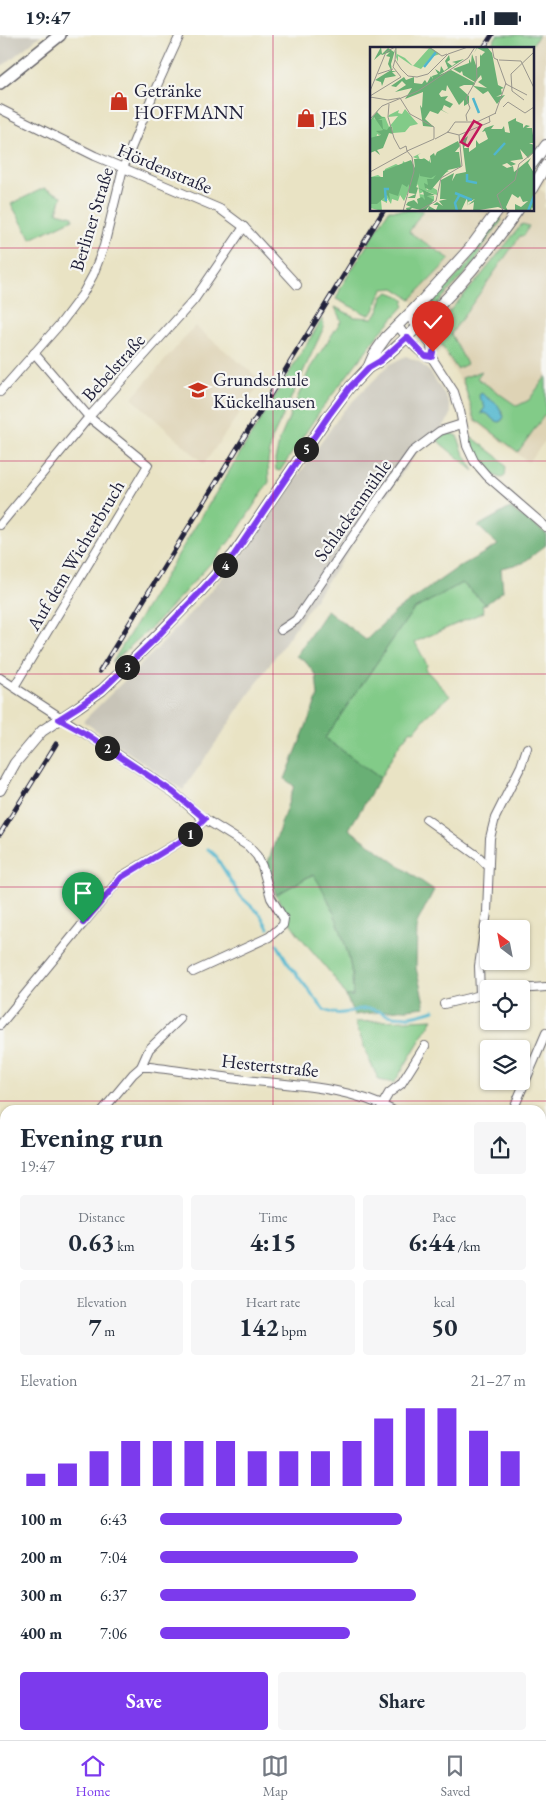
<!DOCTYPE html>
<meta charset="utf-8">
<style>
body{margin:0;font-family:"EB Garamond",serif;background:#f6f6f7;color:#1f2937;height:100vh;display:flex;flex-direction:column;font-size:19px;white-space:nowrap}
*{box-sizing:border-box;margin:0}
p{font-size:16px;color:#747a83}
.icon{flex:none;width:28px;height:28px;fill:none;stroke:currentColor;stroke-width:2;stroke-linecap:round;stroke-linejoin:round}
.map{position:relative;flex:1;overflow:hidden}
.drawer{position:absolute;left:0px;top:1070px;width:546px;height:635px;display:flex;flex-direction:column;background:#fff;border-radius:15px 15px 0 0;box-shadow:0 1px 4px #0004}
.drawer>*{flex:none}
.needle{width:32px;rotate:328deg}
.controls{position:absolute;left:480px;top:885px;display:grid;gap:10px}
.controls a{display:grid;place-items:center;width:50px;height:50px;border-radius:5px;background:#fff;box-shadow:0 1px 4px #0004;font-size:25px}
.pin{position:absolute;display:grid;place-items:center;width:42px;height:42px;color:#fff;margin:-51px -21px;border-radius:50% 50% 50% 0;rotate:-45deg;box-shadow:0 0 5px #0007}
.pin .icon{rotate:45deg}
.km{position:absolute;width:25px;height:25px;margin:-12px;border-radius:50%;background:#222;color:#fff;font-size:14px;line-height:25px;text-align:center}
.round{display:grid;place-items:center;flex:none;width:52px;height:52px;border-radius:5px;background:#f6f6f7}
.summary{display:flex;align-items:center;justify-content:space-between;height:85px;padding:0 20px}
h1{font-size:28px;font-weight:700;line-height:38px}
.metrics{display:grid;grid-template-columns:repeat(3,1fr);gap:8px;height:85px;padding:5px 20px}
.metrics div{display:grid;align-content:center;border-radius:5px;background:#f6f6f7;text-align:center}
.metrics b{font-size:25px;font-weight:700}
.metrics small{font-size:14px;font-weight:400}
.metrics p{font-size:14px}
.chart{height:140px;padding:10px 20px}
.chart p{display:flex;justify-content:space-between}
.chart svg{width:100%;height:90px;margin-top:5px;stroke:#7c3aed;stroke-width:6}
.action{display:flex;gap:10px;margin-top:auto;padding:10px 20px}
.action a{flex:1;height:58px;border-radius:5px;background:#7c3aed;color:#fff;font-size:20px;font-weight:700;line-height:58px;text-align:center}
.action a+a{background:#f6f6f7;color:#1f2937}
ul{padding:0 20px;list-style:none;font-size:16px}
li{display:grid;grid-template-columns:80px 60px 1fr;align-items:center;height:38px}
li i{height:12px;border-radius:6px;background:#7c3aed}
.status{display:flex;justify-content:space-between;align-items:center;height:35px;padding:0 25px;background:#fff;direction:ltr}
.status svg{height:14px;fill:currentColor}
.menu{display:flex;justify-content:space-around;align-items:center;height:70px;border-top:1px solid #e0e1e3;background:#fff;font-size:14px;color:#747a83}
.menu a{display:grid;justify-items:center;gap:2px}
.menu .current{color:#7c3aed}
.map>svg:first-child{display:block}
</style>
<div class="status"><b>19:47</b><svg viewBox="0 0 49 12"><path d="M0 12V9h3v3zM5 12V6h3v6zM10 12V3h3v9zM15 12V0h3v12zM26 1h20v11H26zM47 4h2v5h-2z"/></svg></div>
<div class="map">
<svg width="546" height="1705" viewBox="0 0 546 1705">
<rect width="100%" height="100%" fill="#f6f6f2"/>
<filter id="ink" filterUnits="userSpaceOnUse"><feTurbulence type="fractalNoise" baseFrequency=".02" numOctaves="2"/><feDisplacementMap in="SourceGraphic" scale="10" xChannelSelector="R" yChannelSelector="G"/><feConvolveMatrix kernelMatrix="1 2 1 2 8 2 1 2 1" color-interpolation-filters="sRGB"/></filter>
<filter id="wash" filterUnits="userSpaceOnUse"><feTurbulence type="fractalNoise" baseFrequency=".0096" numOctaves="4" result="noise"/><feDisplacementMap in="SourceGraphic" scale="20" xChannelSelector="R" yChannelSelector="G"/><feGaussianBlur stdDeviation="1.12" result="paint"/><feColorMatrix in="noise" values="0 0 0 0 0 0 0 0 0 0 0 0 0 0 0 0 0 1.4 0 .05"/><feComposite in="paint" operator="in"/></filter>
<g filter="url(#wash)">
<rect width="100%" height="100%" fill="#e9e3c4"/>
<g fill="#ded3b5" fill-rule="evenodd">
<polygon points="539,0 546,0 546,115 532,135 532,14 529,14"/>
<path d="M546,121V146L540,154L546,159V167L543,172L546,173V341L529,365L517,371L477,343L481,337L462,343L518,417L546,378V405L528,427L473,385L464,352L411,264L449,224L409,197L423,175H532V144ZM521,190L529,191L524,201L521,200L451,299L436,291L480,242Z"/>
<polygon points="195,291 262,346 204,429 132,363"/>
</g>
<g fill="#c8c4b8">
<polygon points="0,0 41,0 0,33"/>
<polygon points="406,321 419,327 431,338 448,365 451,377 450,382 433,405 416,418 183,755 83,686 161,610 242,521 343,376 390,329"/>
</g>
<g fill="#82cb88" stroke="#527662" fill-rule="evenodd">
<polygon points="497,0 539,0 529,14 489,14"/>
<polygon points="44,153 62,161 57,177 73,181 73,184 31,204 11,169"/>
<polygon points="389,175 423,175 409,197 450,224 411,264 394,253 384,254 379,262 374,276 368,280 336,264 341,252"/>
<polygon points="499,183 501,183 502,185 483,211 475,227 427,280 424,277 469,228 478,211"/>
<polygon points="522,189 529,191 524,201 520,201 451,299 467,329 457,334 436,302 436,291 480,242"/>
<polygon points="389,257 399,261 405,266 403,268 405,270 378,300 320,376 280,436 276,435 275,425 280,404 310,333 341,286 335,272 355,282 373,283 379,275 383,261"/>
<polygon points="322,284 324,292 272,404 268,426 269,447 236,498 220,518 157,587 112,628"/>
<path d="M482,336L477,343L517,371L529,365L546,341V378L518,417L475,384L462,343ZM481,358C488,363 513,379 500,387C492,385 489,378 481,377L484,375L485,372L479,361Z"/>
<polygon points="450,398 457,401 459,405 463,417 474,436 440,408 437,403"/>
<path d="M472,402L498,422L506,432L505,441L502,443C488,442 476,418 471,406Z"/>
<polygon points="462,548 486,569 482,570 484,577 415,607 427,630 425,634 450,661 426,682 414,697 411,695 399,710 380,743 325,703 413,575"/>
<path d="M314,839C331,865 345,903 351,934C353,943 352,952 353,961H346C330,932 303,910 286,881C282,874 280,867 276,860Z"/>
<polygon points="433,984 394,1048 379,1045 369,1025 355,987"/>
<polygon points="209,1700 282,1700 280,1705 209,1705"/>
<polygon points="327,1700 394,1700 392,1705 330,1705"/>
</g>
<g fill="#69af74" stroke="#466858">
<path d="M510,473L546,498V510L523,528L501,533L503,556L486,569L462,548L413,575L325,703L380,743L349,794L394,827L434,855L417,888L416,933L425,972L354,980L346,961H353C352,952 353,942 351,933C346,906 330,862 313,839L276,860L267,830L294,751L285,744L318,661L316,640L304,625L296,621L327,575L366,605L396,576L457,533L498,510L478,491Z"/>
<polygon points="5,1448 5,1681 0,1686 0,1482"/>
<polygon points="94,1700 208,1700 208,1705 97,1705"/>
</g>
<polygon fill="#50b6ce" stroke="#396c84" points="481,358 498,370 504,382 500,387 496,386 486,378 481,379 485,372 479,361"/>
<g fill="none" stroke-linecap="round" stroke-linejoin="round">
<g stroke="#50b6ce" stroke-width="3">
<polyline points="208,814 215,820 240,861 260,879 268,893"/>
<path d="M277,909L290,931L324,975C343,984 352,972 370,974C376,974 382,978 388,980C405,984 417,980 434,975"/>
</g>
</g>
</g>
<g filter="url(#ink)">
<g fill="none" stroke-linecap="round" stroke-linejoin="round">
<g stroke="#68666b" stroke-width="10">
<g id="street">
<polyline points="0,74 95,121 220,174 244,192 297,250"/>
<polyline points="408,280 431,310 432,323 454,357 460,376 467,411 474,426 487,441 546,492"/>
<path d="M397,290C407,302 417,319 432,323"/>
<polyline points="0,357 61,288 82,260 93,240 104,211 123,133 154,57 180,0"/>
<polyline points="0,490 89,382 194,265 244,192"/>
<polyline points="281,595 296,585 370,476 412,417 440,396 462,389"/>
<polyline points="0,643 126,725 173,757 200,781 248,811 257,821 262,831 271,863 284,884 283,890 269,902 193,937"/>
<polyline points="14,652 148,430 89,382 34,318"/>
<polyline points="426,784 479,822 488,831"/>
<polyline points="519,954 546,952"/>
<polyline points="480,959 479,931 487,877 490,803 495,783 521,731 527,713"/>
<polyline points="444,969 489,958"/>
<polyline points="0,990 122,841 186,803 205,784"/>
<polyline points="141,1032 149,1014 180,984"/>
<polyline points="382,1070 389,1058 401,1049 425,1011"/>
<path d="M103,1075L133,1039L141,1032H150C182,1036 214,1041 246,1045C296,1051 346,1051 392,1075"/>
<polyline points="513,1075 546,998"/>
<polyline points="541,1209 546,1212"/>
<polyline points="0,1220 5,1214"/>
<polyline points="541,1443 546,1445"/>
<polyline points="541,1518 546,1505"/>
<polyline points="541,1554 546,1559"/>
<polyline points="541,1639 546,1619"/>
<polyline points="0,1690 5,1698"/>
<polyline points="7,1700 10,1705"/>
<polyline points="440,1705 442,1700"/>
<polyline points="519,1705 520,1700"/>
</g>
</g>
<g stroke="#68666b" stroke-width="12">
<g id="secondary">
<polyline points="532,129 546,110"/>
<polyline points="532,154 546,130"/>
<path d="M368,333C383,325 394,314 407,302C448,265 486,221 518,175"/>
<polyline points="0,755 15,728 42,696 78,672 102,655 123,635 201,556 234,519 329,380 350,352 368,333 374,319 386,302 416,272 470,213 498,175"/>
</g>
</g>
<g stroke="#68666b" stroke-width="14">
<polyline id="primary" points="0,48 60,0"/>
</g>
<use href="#street" stroke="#fff" stroke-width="8"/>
<use href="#secondary" stroke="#fff" stroke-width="10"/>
<use href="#primary" stroke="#fff" stroke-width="11"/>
<g stroke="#22223b" stroke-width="5">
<g id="rail">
<polyline points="483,14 492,0"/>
<polyline points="100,636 384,175"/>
<polyline points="0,799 56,709"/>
</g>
</g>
<use href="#rail" stroke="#f6f6f2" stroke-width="3" stroke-dasharray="9" stroke-linecap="butt"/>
</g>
</g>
<g fill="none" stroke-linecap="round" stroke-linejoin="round" filter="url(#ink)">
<g stroke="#fff" stroke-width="10">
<polyline id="route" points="83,888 122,842 186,803 205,784 173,757 86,699 59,684 78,672 102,655 157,602 201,556 234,520 329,380 350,352 368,333 380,326 407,302 425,321 432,322 433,317"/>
</g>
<use href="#route" stroke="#7c3aed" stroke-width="6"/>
</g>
<path fill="none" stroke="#c2185b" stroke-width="1" stroke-opacity="0.55" d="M273,0V1075M0,213H546M0,426H546M0,639H546M0,852H546M0,1066H546M0,1279H5M541,1279H546M0,1492H5M541,1492H546M273,1700V1705"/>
<defs>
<g id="shop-bare" transform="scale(1.5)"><path d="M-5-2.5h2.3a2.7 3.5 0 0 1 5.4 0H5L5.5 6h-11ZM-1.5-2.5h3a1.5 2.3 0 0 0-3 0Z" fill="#c8321e" stroke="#f6f6f2" stroke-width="2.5" paint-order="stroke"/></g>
<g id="school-bare" transform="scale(1.5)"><path d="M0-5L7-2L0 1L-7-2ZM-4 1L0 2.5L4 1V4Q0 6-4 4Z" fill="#c8321e" stroke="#f6f6f2" stroke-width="2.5" paint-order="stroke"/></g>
</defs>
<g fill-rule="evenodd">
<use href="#shop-bare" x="119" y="66"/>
<use href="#shop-bare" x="306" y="83"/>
<use href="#school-bare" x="198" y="355"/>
</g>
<g text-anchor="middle" stroke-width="4.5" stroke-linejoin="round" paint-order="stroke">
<g font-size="19" fill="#22223b" stroke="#f6f6f2" text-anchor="start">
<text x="134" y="62">Getränke<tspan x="134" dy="22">HOFFMANN</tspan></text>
<text x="321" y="90">JES</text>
<text x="213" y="351">Grundschule<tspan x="213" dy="22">Kückelhausen</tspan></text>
</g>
<g font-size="19" fill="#22223b" stroke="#f6f6f2">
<text transform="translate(165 133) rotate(23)" y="7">Hördenstraße</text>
<text transform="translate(91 184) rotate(-73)" y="7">Berliner Straße</text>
<text transform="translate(113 332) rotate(-48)" y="7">Bebelstraße</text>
<text transform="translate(352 475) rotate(-55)" y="7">Schlackenmühle</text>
<text transform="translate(75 520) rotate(-59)" y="7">Auf dem Wichterbruch</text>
<text transform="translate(270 1030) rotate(6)" y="7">Hestertstraße</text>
</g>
</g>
<g transform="translate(370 12)">
<rect width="164" height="164" fill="#e9e3c4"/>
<path d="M27,0V7L35,11L43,19L60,0L70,7L61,10L51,22L41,18L28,9V15L26,10ZM35,62L48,77L40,79L35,85L23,86L22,79L20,83L7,84L13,90L7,87L6,94L0,95V74L4,69L5,73L6,69L15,70L19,80L28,69L18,70L19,68L29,63L28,66L32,67ZM51,106L48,108L50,113L54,111L59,115V112L61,117L79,124L62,133L60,140L55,138L57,143L62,140L67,143V148L55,144L49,147L64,149V154L55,148V154L50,151L48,137L44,144L39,143L34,154L30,148L28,154L22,152L21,157L17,151V156L11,153L12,164L0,161L1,130L8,128L14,132L15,122L26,117L32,120L33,114L44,123L50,113L43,110Z" fill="#82cb88"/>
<path d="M11,0L12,7L18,1L24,5L26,0L21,17L22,24H23L27,25H22L26,29L15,31L12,39L11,35L5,33L21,23L18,17L20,10L16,9L20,5L12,8L11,7L4,13ZM107,0L118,1L122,6L128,38L134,41L131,42L132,47L126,50L135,48L127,57L118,44L113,47L102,38H94L89,40L99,49V56L94,59V53L89,58L77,38L76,44L72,43L69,47L71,50L78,49L75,53L83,57L80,61L74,58L72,63L79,67L71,63L68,67L60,64L55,72L64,80L53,79L50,58L52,61L53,45L35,52L42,41L25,45L36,38L32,34L26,40L21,39L34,30L36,33L44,30V36L52,37L54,34L55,33L57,36L61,29L63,32L62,29L68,27L65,22L70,25L71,19L74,24L78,21L75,14L79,8L80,13L77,15L82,19L86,16L82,15L94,12L69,28L81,23L105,36L104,39L117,41L108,35L112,32L111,28L105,35L93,28L92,24L90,26L83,22L99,16V12L101,16L102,7L107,21L110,19V7L111,9L115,5L107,1L104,6ZM10,60L7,65L12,70L5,71L15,70L8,73H12L13,82L17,83L21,77L19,80H22L23,87L19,86L13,101L7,103L9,106L10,108L5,104L0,106V91L11,88L6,84L13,83L4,70L0,74ZM146,71V74L153,77V81L156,78L160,79L156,81H162L164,96H159L164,98V105L158,111L150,102L153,112L140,114L146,117L141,119L137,116L132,118L137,121L143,119L144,125L161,111L158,116L164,126V164L162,160L161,164L145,163V157L151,160L158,154L153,155L150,149L148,151L142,147L136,160L138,164L128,160L103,164L104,155L98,158L105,152L98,155V159L97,151L91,164H58V162L59,159L66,163L68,158H63L67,155L73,159L69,154L77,152H70L71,133L84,126L82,134L86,127L96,125L92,93L98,89L94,101H99V105L106,100V93L109,97L118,92L115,84L112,85L115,81L124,78L121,82H132L134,79L135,85L140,86L138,75ZM88,94L90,99L85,105H89L91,120L78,123L61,143L55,141L54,136L58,138L57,132H63L66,128L61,131L50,129V126L46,140L65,148L57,149L64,153L55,164L42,161L40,163L37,164L36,161L41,160L36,158L38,155L44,153L48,157L47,152L52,150L55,153L53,144L48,141L45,151H37L46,147L39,146V137L37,140L32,137L28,149L19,146L20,153L17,148L7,157H0L1,130H13V124L41,113L45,121L44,112H55L61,116L60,109L64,106L65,109L67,105Z" fill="#69af74"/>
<path fill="none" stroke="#50b6ce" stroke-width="2.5" d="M54,20L66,5M103,51L109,66M124,108L135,96M97,127V134L107,136M85,146L102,153M16,154L15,142H19M87,164L85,156L89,149M158,164L164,149"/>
<path fill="none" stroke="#99968d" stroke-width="1" d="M26,0L25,13L31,22L38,29L47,30L58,27L78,7L98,0M40,0L60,1L72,9L77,7M122,0L124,11L128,13M127,12L136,37L157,48M129,13L151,14L164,41M8,27L23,22M0,44L16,5L25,0M0,49L31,30L23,20L25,13M0,50L18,53M18,53L30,51L40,67L64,80V92M154,53L142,44L141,27L164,5M19,57L18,70L24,91L30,102L36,99L37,104M133,60L138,55L155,66L164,60M125,67L136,36M0,72L12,59L48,44L98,11L105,0M97,74L96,68L100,61L96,51L107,32L106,9M107,75L126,66M89,88L120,75L119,69M65,92L78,85L85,75H108M37,104L64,92M0,125L38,104M33,164L44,124L42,110L37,104M48,164L66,154L71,131L92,119L89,88L77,85M133,164L127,148L145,133L149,117L164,105"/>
<path fill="#c2185b" fill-opacity="0.15" stroke="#c2185b" stroke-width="2.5" d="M104,74L111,78L98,99L91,95Z"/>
<rect width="164" height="164" fill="none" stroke="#22223b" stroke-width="2.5"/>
</g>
</svg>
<div class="controls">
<a><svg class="needle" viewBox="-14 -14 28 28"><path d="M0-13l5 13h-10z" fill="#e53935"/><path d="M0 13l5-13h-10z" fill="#747a83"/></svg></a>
<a><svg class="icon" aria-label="locate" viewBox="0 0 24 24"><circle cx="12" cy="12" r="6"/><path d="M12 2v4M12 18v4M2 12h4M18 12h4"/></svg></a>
<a><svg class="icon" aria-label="layers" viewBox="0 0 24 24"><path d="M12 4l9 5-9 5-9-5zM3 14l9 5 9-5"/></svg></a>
</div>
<div class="pin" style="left:83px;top:888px;background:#1e9e55"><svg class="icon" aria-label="arrive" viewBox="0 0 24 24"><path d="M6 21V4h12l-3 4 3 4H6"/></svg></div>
<div class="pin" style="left:433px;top:317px;background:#d93025"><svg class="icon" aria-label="check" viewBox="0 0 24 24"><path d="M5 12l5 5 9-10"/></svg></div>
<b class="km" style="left:190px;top:799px">1</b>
<b class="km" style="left:107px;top:713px">2</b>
<b class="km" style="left:127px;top:632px">3</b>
<b class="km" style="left:225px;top:530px">4</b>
<b class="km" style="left:306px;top:414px">5</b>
<section class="drawer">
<div class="summary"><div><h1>Evening run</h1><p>19:47</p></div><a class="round"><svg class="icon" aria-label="share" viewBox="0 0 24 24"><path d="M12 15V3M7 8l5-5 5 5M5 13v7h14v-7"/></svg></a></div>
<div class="metrics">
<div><p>Distance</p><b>0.63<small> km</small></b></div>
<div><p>Time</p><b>4:15</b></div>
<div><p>Pace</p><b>6:44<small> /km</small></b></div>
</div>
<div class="metrics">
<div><p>Elevation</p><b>7<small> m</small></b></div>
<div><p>Heart rate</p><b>142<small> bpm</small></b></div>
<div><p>kcal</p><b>50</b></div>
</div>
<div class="chart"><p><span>Elevation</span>21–27 m</p>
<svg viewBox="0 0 160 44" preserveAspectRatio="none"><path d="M5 44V38M15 44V33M25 44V27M35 44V22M45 44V22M55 44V22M65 44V22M75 44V27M85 44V27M95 44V27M105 44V22M115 44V11M125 44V6M135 44V6M145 44V17M155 44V27"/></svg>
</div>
<ul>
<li><b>100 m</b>6:43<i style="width:66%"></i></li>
<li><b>200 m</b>7:04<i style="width:54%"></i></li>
<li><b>300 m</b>6:37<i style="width:70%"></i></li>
<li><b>400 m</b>7:06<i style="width:52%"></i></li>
</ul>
<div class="action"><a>Save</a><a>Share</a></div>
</section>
</div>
<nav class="menu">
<a class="current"><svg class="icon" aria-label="home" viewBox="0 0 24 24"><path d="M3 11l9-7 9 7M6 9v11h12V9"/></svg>Home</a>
<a><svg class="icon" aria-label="map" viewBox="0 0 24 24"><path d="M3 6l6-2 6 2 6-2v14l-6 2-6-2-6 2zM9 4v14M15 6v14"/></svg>Map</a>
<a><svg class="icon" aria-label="saved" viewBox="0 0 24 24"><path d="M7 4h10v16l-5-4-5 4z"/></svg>Saved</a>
</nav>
